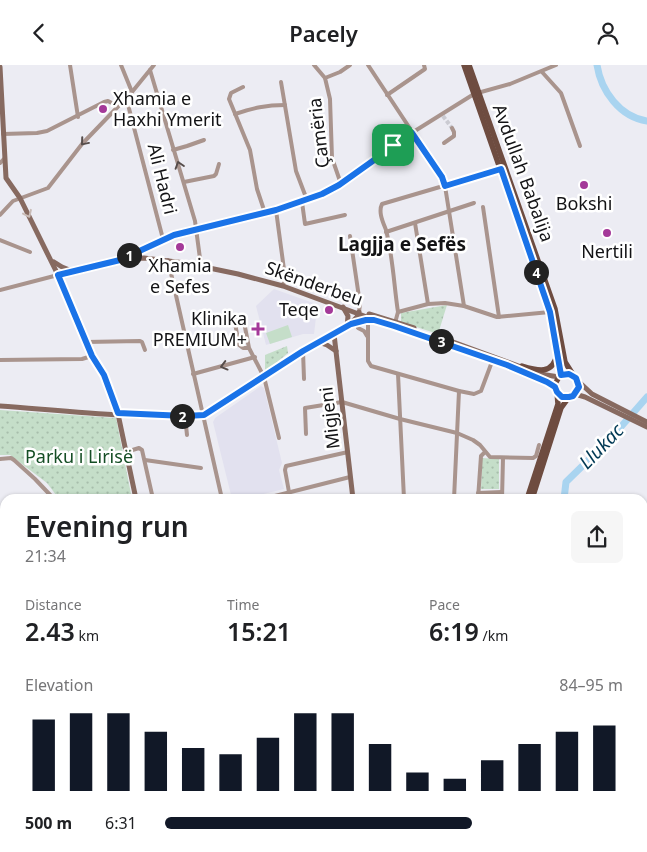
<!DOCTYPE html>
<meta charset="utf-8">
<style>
body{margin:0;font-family:"Noto Sans",sans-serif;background:#f6f6f6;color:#202124;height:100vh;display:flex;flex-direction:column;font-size:19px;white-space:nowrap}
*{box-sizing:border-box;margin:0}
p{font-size:16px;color:#757577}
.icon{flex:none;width:28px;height:28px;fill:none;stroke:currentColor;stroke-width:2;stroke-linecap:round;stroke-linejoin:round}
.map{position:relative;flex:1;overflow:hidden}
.panel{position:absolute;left:0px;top:429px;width:648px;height:359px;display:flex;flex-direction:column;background:#fff;border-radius:15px 15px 0 0;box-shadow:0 1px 4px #0004}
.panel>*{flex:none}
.pin{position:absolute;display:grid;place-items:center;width:42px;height:42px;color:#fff;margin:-21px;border-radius:10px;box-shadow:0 2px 8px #0006}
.km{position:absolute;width:25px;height:25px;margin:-12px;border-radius:50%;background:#222;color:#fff;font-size:14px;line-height:25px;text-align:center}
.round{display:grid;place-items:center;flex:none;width:52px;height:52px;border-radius:8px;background:#f6f6f6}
.headline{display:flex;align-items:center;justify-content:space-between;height:85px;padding:0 25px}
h1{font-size:28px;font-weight:600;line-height:38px}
.stats{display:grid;grid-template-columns:repeat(3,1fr);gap:8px;height:85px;padding:5px 25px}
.stats div{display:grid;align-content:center}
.stats b{font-size:25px;font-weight:600}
.stats small{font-size:14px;font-weight:400}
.stats p{font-size:14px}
.chart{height:140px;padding:10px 25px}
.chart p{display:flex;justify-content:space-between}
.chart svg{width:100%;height:90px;margin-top:5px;stroke:#111827;stroke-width:6}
ul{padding:0 25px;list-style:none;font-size:16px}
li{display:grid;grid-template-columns:80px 60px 1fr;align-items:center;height:38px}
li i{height:12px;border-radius:6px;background:#111827}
header{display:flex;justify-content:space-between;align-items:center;height:65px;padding:0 25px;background:#fff;font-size:22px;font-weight:600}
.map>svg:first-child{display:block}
</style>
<header><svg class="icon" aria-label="back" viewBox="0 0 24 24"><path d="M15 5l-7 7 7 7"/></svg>Pacely<svg class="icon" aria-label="person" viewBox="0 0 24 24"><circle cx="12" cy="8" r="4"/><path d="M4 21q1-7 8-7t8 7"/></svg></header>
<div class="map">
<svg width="647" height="787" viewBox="0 0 647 787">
<defs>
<pattern id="park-dots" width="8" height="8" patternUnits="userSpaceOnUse" patternTransform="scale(1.25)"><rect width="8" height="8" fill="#c5dec9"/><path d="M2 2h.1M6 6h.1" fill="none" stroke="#a8beac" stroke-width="1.8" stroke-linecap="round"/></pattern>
</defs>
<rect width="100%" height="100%" fill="#ececf3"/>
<g fill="#e2e1ef">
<polygon points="274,224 316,239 317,244 314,269 303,269 266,280 256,241"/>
<polygon points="261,321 264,323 282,398 279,405 284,424 243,434 232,434 213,357 215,353"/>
</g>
<polygon fill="#c5dec9" points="288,260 292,272 270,279 266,268"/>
<g fill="url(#park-dots)">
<polygon points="447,240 438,269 401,257 401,248"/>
<polygon points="287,281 288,288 265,307 265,290"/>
<polygon points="0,345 116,353 132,434 59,434 47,418 10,390 0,390"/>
<polygon points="482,393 499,394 499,424 481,424"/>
</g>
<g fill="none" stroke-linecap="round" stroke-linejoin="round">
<g stroke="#a9d4f0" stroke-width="7">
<path d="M597,0C601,26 620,52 647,56"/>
<polyline points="564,434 566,417 612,372 647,332"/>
<polyline points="642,482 647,485"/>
<polyline points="642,517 647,511"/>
<polyline points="573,782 575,787"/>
</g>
<polyline stroke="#cbcbd2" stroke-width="4" stroke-dasharray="4 2" stroke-linecap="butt" points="443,51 452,63"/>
<g stroke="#a9948d" stroke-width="4">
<polyline points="70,0 78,52"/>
<polyline points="121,0 132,27"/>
<polyline points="314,0 325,13"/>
<polyline points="368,0 442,112 445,121 464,241"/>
<polyline points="150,5 195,156 201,201"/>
<polyline points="542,7 561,28 580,81"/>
<polyline points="281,17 296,106 307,135"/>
<polyline points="243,22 231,28 229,34 250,85 257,124 265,148"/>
<polyline points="387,30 425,4 424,0"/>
<polyline points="126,32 163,174"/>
<path d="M235,49C253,43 266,40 285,40"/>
<polyline points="3,69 37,68 47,66 104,37 108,36 117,41"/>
<polyline points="444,78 454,71 454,67 452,63"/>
<polyline points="173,85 187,81 204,75"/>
<polyline points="0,98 4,94"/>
<polyline points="184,117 214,111 216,109 219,99"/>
<polyline points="341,119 332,93 330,34 325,13 340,7 350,0"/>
<polyline points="302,137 305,159 345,150"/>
<polyline points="483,142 499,252"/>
<polyline points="276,145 285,212 283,221"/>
<polyline points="0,150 13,136 48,123 82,79 132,27 154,0"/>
<polyline points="415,158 428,239"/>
<polyline points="386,167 474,138"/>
<polyline points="350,171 360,239 359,247"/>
<polyline points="0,175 30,187"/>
<polyline points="122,194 174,170 276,145 323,129 339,120 402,74 474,29 510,19 556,0"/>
<polyline points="168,195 222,434"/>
<polyline points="0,225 58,210 92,291 104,310 118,349"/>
<polyline points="398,247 428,239 445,238 464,241 497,252 550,247"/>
<path d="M395,258L398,247C394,221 393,192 386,165C383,157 378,147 382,139L501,104"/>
<polyline points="368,259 368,296 371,301 459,326 474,329 481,326 493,294"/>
<polyline points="358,263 364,266 367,271"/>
<polyline points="86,277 140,276 142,277 145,285"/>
<polyline points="249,283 243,283 239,280 235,258 236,255 242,254 244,257 249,283 264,312 279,373"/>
<polyline points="303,286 304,314"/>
<polyline points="0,295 82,294 92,291"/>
<polyline points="193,309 255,292"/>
<polyline points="398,309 404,434"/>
<polyline points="185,351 187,370"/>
<polyline points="306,369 305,343 342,337 400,354 457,368 473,375 480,380 490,392 533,393 536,391 539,380"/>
<polyline points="126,387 139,383 142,385 153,434"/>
<polyline points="0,394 11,393 14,395 35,414 54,434"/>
<polyline points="145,395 201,403"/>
<polyline points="289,427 285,405 286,401 348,387"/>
<polyline points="478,428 502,427"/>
<polyline points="263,434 350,412"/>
<polyline points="454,434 459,326"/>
<polyline points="478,434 481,391 485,387"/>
<polyline points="502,434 503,393"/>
<polyline points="0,446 5,445"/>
<polyline points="0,499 5,499"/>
<polyline points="0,679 5,678"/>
<polyline points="0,701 5,710"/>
<polyline points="0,748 5,745"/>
<polyline points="42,782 44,787"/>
<polyline points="125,782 126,787"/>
<polyline points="320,782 321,787"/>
<polyline points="388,782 400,787"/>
<polyline points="467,782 470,787"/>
<polyline points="490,782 492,787"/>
<polyline points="519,782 521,787"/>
<polyline points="13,787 16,782"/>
<polyline points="188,787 257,782"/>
<polyline points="459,787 463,782"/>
</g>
<g stroke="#876a60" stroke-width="5">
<polyline points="0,2 6,113 20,133 58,210 120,195 144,193 185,198 238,209 283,221 375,255 436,274 530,309 555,322"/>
<polyline points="54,197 62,202 72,206"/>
<polyline points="343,242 348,251 347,262"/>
<polyline points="369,249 414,263"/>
<polyline points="354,258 372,255"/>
<polyline points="334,269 353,434"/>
<polyline points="434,270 540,309 559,312"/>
<polyline points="318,277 327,280 336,286"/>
<polyline points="578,316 592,329 647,357"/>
<polyline points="575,329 585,332 647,362"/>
<path d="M0,341C67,346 136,354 204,351L303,286L347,262L357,252L359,247"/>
<polyline points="118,349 136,434"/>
<polyline points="215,782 217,787"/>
</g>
<g stroke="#6e4c40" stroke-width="5.5">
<polyline points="464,0 550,247 561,310"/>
<polyline points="469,0 555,244 565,297 579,319 578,324 573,331 564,332 558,329 555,319 559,312 566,309 574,311"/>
<path d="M522,301C538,306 553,310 557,289"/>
<polyline points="527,434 558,339 557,327"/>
<polyline points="532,434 561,343 569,332"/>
<polyline points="543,782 546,787"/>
<polyline points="549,782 551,787"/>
</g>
</g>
<defs><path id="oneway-chevron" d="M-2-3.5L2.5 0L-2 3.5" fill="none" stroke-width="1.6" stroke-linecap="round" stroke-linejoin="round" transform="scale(1.25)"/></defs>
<g stroke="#564d4b">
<use href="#oneway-chevron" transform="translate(84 77) rotate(130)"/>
<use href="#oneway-chevron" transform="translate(179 100) rotate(-108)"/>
<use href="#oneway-chevron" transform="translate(224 301) rotate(165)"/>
</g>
<use stroke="#c9bcb7" href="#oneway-chevron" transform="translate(28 149) rotate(65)"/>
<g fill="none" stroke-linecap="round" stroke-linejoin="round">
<g stroke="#fff" stroke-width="10">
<polygon id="route" points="412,68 442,112 445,121 501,104 550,247 561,310 569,309 576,313 579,322 573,331 569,332 562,332 557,327 555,322 547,317 507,300 394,261 374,255 366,255 351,259 303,286 204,350 185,351 118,348 104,310 92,291 58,210 120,195 174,170 276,145 322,129 339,120"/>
</g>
<use href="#route" stroke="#1a73e8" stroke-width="6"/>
</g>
<g fill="#a43999" stroke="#fff" stroke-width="2">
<circle cx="103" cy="44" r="5"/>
<circle cx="584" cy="120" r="5"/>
<circle cx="607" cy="168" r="5"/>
<circle cx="180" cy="182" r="5"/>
<circle cx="329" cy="245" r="5"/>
<path d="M255.5 256.5h5v5h5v5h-5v5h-5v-5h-5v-5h5z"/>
</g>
<g text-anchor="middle" stroke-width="5" stroke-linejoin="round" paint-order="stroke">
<g font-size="18" fill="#131315" stroke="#fff">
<text x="113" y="40" text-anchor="start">Xhamia e<tspan x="113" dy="21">Haxhi Ymerit</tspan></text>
<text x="584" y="145">Bokshi</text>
<text x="607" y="193">Nertili</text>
<text x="180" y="207">Xhamia<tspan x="180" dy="21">e Sefes</tspan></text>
<text x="319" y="251" text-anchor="end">Teqe</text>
<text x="247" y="260" text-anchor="end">Klinika<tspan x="247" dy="21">PREMIUM+</tspan></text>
</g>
<g font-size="18" fill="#131315" stroke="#fff">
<text transform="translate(319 68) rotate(-97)" y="6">Çamëria</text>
<text transform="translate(523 108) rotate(70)" y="6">Avdullah Babalija</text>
<text transform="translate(162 114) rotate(76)" y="6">Ali Hadri</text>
<text transform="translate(314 219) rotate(19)" y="6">Skënderbeu</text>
<text transform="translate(330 353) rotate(-97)" y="6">Migjeni</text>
</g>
<g font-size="18" fill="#154e25" stroke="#fff">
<text x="79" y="398">Parku i Lirisë</text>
</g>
<g font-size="19" font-weight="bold" fill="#131315" stroke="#fff">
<text x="402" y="186">Lagjja e Sefës</text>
</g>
<g font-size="19" font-style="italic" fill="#003954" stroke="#fff">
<text transform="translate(601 381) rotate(-46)" y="7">Llukac</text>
</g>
</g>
</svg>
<div class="pin" style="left:393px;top:80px;background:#1e9e55"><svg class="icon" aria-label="arrive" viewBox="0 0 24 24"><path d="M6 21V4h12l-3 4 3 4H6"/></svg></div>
<b class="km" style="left:129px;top:190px">1</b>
<b class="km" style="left:182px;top:351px">2</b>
<b class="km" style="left:441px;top:276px">3</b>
<b class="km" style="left:536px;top:207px">4</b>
<section class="panel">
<div class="headline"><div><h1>Evening run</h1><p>21:34</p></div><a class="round"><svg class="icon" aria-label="share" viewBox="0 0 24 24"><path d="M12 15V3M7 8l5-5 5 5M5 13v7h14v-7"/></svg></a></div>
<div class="stats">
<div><p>Distance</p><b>2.43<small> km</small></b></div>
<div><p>Time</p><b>15:21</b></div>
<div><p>Pace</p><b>6:19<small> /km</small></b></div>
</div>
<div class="chart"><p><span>Elevation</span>84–95 m</p>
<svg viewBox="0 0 160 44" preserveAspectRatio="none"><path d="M5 44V9M15 44V6M25 44V6M35 44V15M45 44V23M55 44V26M65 44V18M75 44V6M85 44V6M95 44V21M105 44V35M115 44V38M125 44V29M135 44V21M145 44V15M155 44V12"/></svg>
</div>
<ul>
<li><b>500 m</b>6:31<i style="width:67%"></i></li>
</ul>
</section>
</div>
